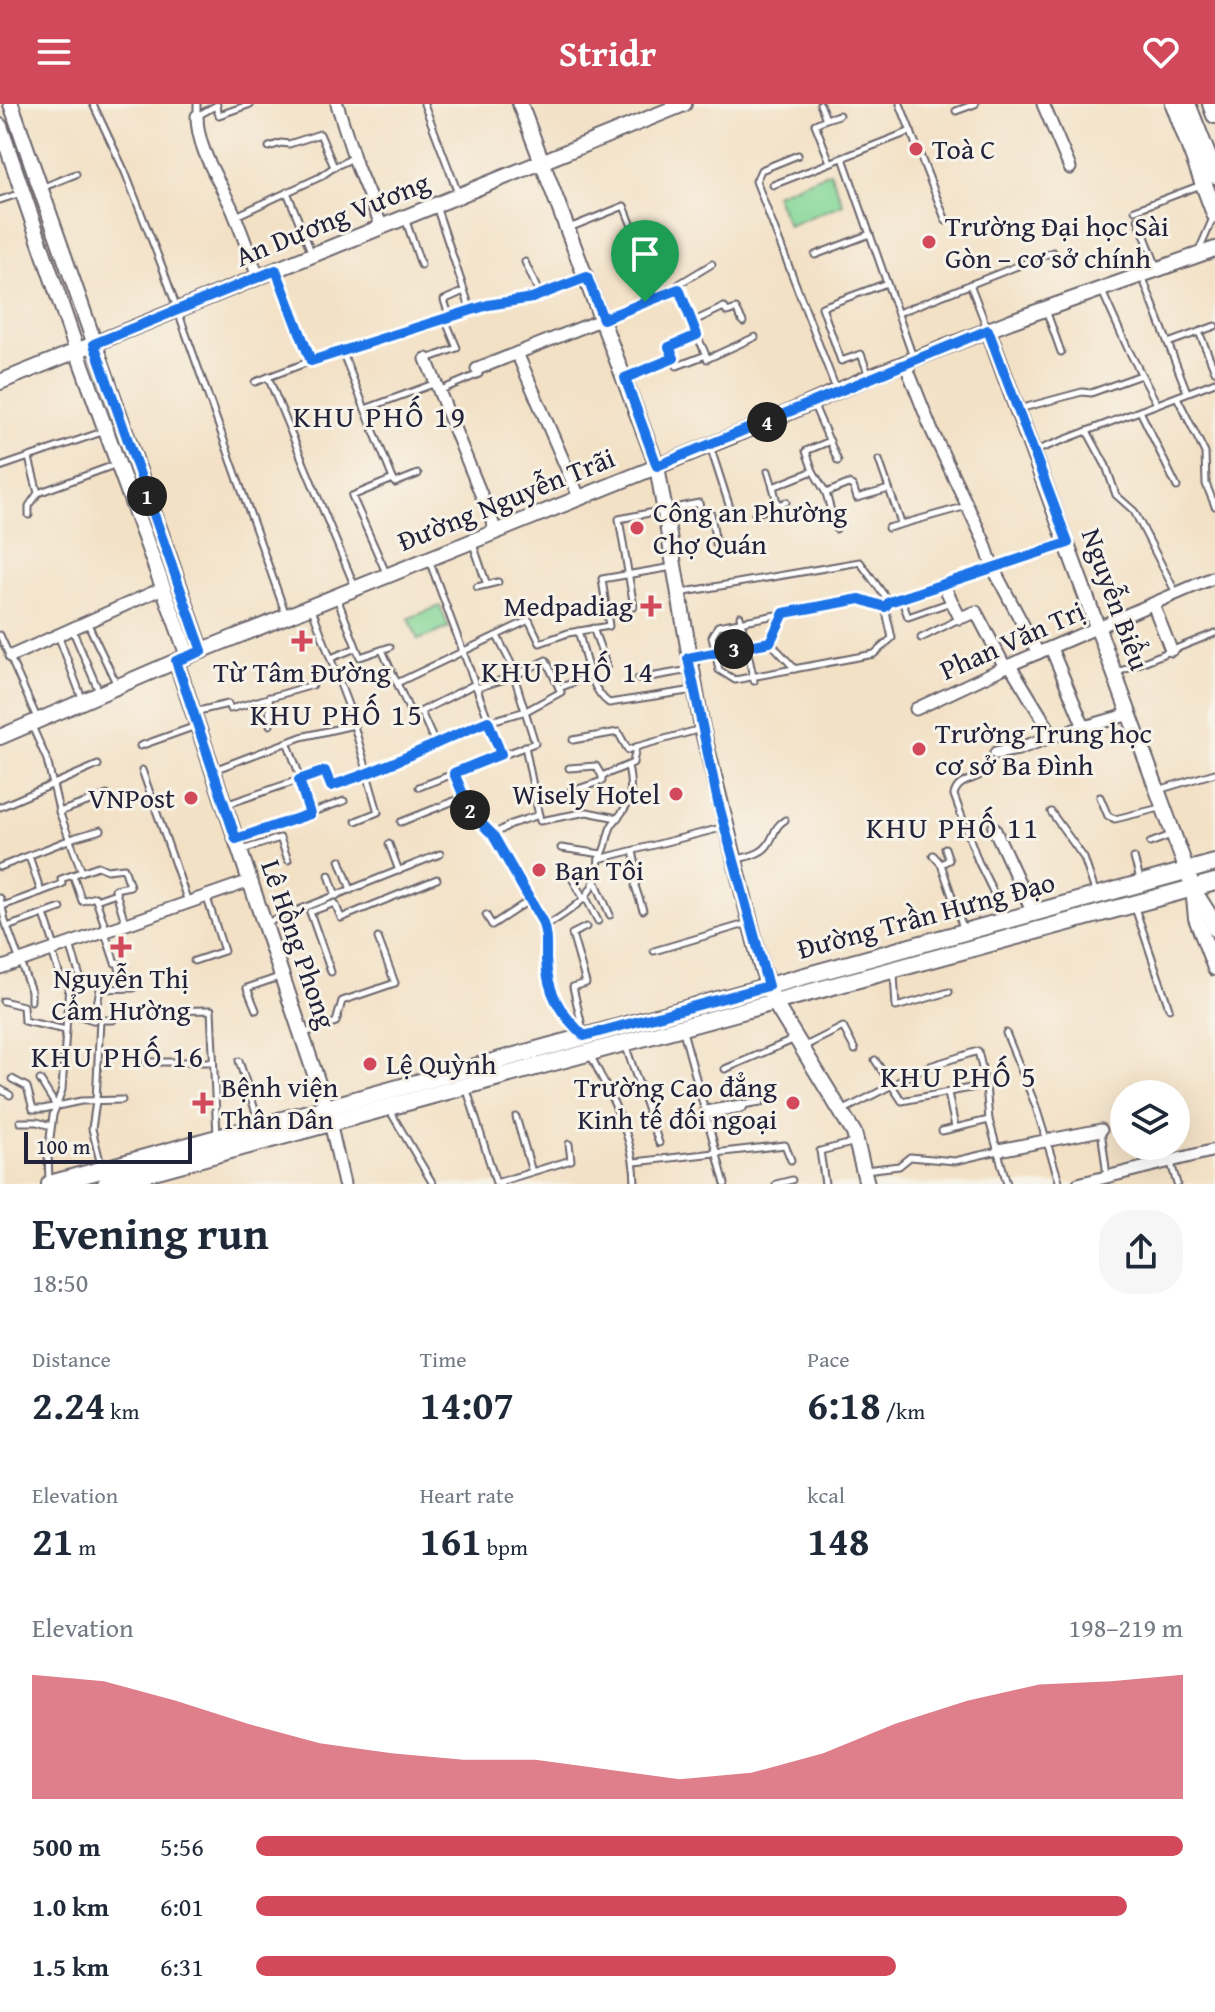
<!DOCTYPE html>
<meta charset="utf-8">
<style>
body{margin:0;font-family:"Gentium Book Plus",serif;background:#f6f6f7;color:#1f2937;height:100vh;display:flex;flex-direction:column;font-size:30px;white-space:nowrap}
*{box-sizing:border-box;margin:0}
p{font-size:26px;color:#747a83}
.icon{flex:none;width:44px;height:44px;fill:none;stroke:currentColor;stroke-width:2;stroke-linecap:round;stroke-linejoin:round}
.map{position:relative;height:1080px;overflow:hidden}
.side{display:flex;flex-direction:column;background:#fff;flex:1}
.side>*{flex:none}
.controls{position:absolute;left:1110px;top:976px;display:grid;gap:16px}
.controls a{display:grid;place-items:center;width:80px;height:80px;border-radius:50%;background:#fff;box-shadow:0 8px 32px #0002;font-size:40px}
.scale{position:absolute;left:24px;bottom:20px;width:168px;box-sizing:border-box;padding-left:8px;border:4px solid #22223b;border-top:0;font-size:22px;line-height:28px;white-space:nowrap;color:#22223b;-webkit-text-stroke:6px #f7f3e8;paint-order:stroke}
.pin{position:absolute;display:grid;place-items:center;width:68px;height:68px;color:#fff;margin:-82px -34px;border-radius:50% 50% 50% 0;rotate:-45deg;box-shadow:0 0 8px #0007}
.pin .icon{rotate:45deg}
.km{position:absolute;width:40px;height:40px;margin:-20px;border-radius:50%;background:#222;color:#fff;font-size:22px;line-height:40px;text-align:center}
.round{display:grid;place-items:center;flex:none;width:84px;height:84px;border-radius:32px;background:#f6f6f7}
.overview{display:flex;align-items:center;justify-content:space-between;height:136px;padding:0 32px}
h1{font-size:44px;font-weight:600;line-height:60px}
.stats{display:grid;grid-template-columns:repeat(3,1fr);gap:12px;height:136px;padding:8px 32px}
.stats div{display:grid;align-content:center}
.stats b{font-size:40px;font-weight:600}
.stats small{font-size:22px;font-weight:400}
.stats p{font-size:22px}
.chart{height:224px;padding:16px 32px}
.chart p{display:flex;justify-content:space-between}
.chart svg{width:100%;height:144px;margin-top:8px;fill:#d1495b;opacity:.7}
ul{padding:0 32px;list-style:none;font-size:26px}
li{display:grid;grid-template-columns:128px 96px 1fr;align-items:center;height:60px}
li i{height:20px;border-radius:10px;background:#d1495b}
header{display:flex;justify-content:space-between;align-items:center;height:104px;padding:0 32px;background:#d1495b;color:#fff;font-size:36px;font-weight:600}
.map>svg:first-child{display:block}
</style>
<header><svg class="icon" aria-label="menu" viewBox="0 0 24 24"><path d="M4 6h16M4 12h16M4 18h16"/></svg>Stridr<svg class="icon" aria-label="heart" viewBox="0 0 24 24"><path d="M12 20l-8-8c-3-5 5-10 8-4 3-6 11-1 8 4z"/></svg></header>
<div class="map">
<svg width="1215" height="1080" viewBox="0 0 1215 1080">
<rect width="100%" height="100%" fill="#f7f3e8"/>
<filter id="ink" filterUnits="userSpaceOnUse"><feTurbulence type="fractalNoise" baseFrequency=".0125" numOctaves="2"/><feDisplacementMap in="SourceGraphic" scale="16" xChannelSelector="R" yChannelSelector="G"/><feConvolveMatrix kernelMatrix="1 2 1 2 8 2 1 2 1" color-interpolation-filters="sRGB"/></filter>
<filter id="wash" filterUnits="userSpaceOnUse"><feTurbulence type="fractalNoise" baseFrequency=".006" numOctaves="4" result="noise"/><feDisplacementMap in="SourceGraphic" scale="32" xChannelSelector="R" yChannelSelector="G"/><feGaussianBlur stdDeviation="1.8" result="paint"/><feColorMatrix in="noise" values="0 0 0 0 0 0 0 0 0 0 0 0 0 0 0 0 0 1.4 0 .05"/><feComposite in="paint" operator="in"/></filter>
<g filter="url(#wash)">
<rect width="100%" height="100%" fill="#f3e1c6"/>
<g fill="#85d799" stroke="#547c6a" stroke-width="2">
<polygon points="830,68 843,100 788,122 775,90"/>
<polygon points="440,502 449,524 418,536 409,514"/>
</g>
</g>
<g filter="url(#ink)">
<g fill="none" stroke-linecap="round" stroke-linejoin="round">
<g stroke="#6b656c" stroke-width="9">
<g id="lane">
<polyline points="93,0 125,68 163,165 286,511"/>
<polyline points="197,0 197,12 217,1"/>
<polyline points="424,0 458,89"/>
<polyline points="820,0 826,15 815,20 830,58"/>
<polyline points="900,0 946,117"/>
<polyline points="216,3 219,11 251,0"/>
<polyline points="956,7 975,0"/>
<polyline points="826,15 839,11"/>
<polyline points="269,43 281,39 289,40 320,30 334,63 353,54"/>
<polyline points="798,51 761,66 756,77 836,285"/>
<polyline points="843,54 913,253"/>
<polyline points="773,81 911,27"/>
<polyline points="44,83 76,70"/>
<polyline points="287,88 312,150"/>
<polyline points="0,96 21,89"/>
<polyline points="436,102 471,207"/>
<polyline points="1135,106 1201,81"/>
<polyline points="236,112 320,73 334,63"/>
<polyline points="405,114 421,161"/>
<polyline points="1138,115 1157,163"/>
<polyline points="569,124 624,102 642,147 634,155 648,193 645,198"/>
<polyline points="1198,149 1213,114"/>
<polyline points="815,151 870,130"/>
<polyline points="525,158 540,191"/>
<polyline points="1143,175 1187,288"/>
<polyline points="970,180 987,224"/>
<polyline points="679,185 679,180 712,160"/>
<polyline points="1101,185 1128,245 1157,300"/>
<polyline points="1046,206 1061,248"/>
<polyline points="898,209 1053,148"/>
<polyline points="450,214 444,196 464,187"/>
<polyline points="603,215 679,185"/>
<polyline points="692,218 724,203 727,208 736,205 743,218"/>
<polyline points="1199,228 1215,267"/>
<polyline points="697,231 706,251"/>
<polyline points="1168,239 1215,222"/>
<polyline points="342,247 365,305"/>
<polyline points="674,254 669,243 697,231 679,185"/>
<polyline points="427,255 457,244 445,215"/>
<polyline points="311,257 488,201 532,194 582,175"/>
<polyline points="869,272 861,250 841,257 822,203 887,179"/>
<polyline points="268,273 355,483"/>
<polyline points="626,273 674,254 677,262 706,251 707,255 755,233"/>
<polyline points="255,278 311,257 277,167"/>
<polyline points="441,286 479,270 478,266"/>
<polyline points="1177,293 1205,349 1206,380 1215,402"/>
<polyline points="813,299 838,357"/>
<polyline points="1019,305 1082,288 1091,289 1141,271"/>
<polyline points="1140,307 1177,383"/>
<polyline points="1087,327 1106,362 1116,391 1134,407 1176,489"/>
<polyline points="710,342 731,407"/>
<polyline points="1035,347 1215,278"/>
<polyline points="29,354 38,389"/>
<polyline points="879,356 901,419"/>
<polyline points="0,363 105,327"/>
<polyline points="768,367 773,383"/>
<polyline points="813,367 826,389 836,425"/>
<polyline points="393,375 395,379 418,370"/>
<polyline points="826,389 848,380 853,382 857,394 889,385"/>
<polyline points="778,402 773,383 813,367 806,347 830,337"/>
<polyline points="755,410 786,398"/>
<polyline points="29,411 29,402 38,389 117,360"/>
<polyline points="888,424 967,402"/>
<polyline points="473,440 487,481"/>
<polyline points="429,456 501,650"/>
<polyline points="387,471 352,392 393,375 365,305 436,279"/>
<polyline points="477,483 498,478"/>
<polyline points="679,489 860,458 889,498 1065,440"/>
<polyline points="337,494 360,553 390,543"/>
<polyline points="901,494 908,513 951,498"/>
<polygon points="860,495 885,503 892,534 874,550 735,576 719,566 712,533 718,522"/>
<polyline points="634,503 619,415 699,399 701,410 711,410 716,440"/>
<polyline points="312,505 348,601 368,670"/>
<polyline points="740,512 754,577"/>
<polyline points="87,518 117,581"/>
<polyline points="593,524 607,562"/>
<polyline points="72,525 100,590"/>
<path d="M578,527C585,549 589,585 609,599L694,586"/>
<polyline points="0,531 37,614"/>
<polyline points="58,531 83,597"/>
<polyline points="497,532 517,571"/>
<polyline points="921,534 959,515"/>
<polyline points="770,538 795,565"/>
<polyline points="770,538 784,509"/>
<polyline points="382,546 412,612 475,580"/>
<polyline points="693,553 770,538"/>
<polyline points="331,554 356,544"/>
<polyline points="1116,569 1215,529"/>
<polyline points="638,575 690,566"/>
<polyline points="397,579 529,516 540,539 568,529 609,522 602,475 673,463"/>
<polyline points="477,584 514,572 546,556 559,584"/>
<polyline points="269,593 270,621"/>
<polyline points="194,608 228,600 230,605 313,581"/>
<polyline points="421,608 435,639"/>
<polyline points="32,622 47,656 60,710 82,768"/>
<polyline points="573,636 618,628 628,646 636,643"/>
<polyline points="288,640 301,675"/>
<polyline points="140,642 196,622"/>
<polyline points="525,642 540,717 587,708 617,714"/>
<polyline points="569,664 596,662 602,672 633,659 636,643 701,625"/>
<polyline points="142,666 188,798"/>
<polyline points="214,666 301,633 354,621"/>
<path d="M454,669L471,709L493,731L542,817C547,829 546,842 546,855C547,886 558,907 581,929"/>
<path d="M979,672C968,677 957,678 954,691L978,757L1005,812"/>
<polyline points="299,676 310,710"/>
<polyline points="419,683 535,639 514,572"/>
<polyline points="1158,686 1215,669"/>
<polyline points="569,688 602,677 602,672"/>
<polyline points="1100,693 1108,712 1115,715 1160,704"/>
<polyline points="225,701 325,667 331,682 390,662 474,622 526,607 561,588 559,584 592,571"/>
<polyline points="0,703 98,661"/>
<polyline points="59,708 107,691"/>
<polyline points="1051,708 1084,754 1095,787"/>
<polyline points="356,717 378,708 367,670"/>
<polyline points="401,718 464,693"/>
<polyline points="493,731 511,720 539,711"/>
<polyline points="239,734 344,697"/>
<polyline points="1150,739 1171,731"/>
<polyline points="389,740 399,767"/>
<polyline points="561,744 602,750"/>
<polyline points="242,746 280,734 288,756"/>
<polyline points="633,747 638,772 635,782 643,806"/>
<polyline points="933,751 941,760 964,827"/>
<polyline points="29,752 41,788"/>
<polyline points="1134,754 1140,775"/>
<polyline points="599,755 725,723"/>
<path d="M599,755C607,746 606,734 611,723C614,717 619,713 623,707C633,694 631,677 628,662"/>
<path d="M738,755C749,752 763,750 769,739C775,730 774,723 785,716"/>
<polyline points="340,756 351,786"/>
<polyline points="941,760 949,756 945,744"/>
<polyline points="0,763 76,733 101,726"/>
<polyline points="566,764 584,795"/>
<polyline points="73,771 82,797 95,793 106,825"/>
<polyline points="329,771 336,792"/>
<polyline points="596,779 610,811"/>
<polyline points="0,794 5,817 31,887 31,897"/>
<polyline points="586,794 598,817"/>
<polyline points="96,796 116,789"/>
<polyline points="1134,801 1169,904"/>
<polyline points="0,803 62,780 61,775 98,762 107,766 124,764 130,782 115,785 125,818"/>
<polyline points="310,808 335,799 341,814 437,775"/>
<polyline points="310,808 331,868"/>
<polyline points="44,810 55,843"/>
<polyline points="486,811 492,821 530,796"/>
<polyline points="266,819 440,750"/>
<polyline points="7,823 61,804"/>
<path d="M545,823C574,803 596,795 599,755"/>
<polyline points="105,829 115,859 118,858 123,884"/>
<polyline points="70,840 80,873"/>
<polyline points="654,847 749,819"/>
<polyline points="194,857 224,847 207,794"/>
<polyline points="894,870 896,903 949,888"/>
<polyline points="3,897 23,902 24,917 66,926"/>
<polyline points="256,906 247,884 279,873"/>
<polyline points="140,907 211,906 217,1032"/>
<polyline points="67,908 93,916"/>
<polyline points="94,916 100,885 134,884"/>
<polyline points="683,927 725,1080"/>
<polyline points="305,929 336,918 342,897 395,879 378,834"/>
<polyline points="1006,929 1035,1000 1060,1080"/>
<polyline points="584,931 573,883 586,879 572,830 586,823"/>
<polyline points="626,943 659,1039"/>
<polyline points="803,943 843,923 855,946"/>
<path d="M591,952C611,993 635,1034 635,1080"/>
<polyline points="875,956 902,997 986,981"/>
<polyline points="239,957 260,1021"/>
<polyline points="145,958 213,958"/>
<polyline points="725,965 795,935"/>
<polyline points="12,975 27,983 33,1005 43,1005 81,997 122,996"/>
<polyline points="40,976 56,1002"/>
<polyline points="0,985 10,991"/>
<polyline points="467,986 496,1079 501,1080"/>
<polyline points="948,989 955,1023"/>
<polyline points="742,1001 761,998"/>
<polyline points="844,1006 927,963 978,947 986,981 989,1016 1007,1080"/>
<polyline points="390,1007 433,1080"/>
<polyline points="516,1013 532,1068"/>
<polyline points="20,1018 37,1018 51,1022"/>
<polyline points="1101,1026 1107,1072"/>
<polyline points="942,1027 989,1016"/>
<polyline points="635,1058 785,1041 791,1056"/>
<polyline points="1171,1059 1177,1080"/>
<polyline points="102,1065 92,1025 96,997 100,916 113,916"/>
<polyline points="865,1066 899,1062 910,1053 955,1057 998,1047"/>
<polyline points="499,1078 571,1056 569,1040"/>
<polyline points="49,1079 48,1049 53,1011 62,986 69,881 66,876 61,875 52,847"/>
<polyline points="776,1080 792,1076"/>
<polyline points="825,1080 820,1047 856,1038"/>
</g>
</g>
<g stroke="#6b656c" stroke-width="15">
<g id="street">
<polyline points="337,0 357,63 382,123"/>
<polyline points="1043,0 1070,64"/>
<path d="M197,12C197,46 220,77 233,107C242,129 250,151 258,173"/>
<polyline points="517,249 579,393"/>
<polyline points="426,255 496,427"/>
<polyline points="905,259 932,327 984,437 993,464 1038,549"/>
<polyline points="477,265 603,215"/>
<polyline points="943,480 960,514 976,508 1005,563"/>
<polyline points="1153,500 1171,546"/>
<polyline points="1051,544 1084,623"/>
<polyline points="11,552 163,484"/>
<polyline points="1010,561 1053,632"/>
<polyline points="916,605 1005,563 1215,473"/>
<polyline points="996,649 1018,645 1053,632 1130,610"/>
<polyline points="994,724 1033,809"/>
<polyline points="0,864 250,777"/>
<polyline points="706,1008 741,1002"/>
<polyline points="330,1018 344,1080"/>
<polyline points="999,1046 1101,1026"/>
<polyline points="1078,1080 1215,1046"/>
</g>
</g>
<g stroke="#6b656c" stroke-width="18">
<g id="secondary">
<polyline points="11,0 202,547"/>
<polyline points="520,0 657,362 702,624 761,862 774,898 854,1029 867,1080"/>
<polyline points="0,22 77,247 188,552"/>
<polyline points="988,226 1187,767 1193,784 1196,814 1215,864"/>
<polyline points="0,278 684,0"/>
<polyline points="176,557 326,1003"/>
<polyline points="0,633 188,552 765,319 869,273 1011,217 1215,145"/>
<polyline points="1195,788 1209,810 1215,825"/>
</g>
</g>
<g stroke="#6b656c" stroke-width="20">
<g id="primary">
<polyline points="1174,0 1215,110"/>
<polyline points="1187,0 1215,71"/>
<polyline points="1211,0 1215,11"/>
<polyline points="50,1080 1215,759"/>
<polyline points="106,1080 1215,778"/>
</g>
</g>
<use href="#lane" stroke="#fff" stroke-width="5"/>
<use href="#street" stroke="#fff" stroke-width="11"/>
<use href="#secondary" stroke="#fff" stroke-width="14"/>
<use href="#primary" stroke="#fff" stroke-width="16"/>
</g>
</g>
<g fill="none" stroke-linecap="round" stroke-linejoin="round" filter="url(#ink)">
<g stroke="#fff" stroke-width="16">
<path id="route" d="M276,166L311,257L488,201L532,194L587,173L603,215L679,185L697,231L669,243L674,254L625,274L657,362L988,226L1068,439L889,498L885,503L860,495L784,509L770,538L688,554L718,698L768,882L584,932C560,909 547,889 546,855C546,842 547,829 542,817L493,731L471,709L454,669L501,650L488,617C435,639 385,665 331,682L325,667L299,676L310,710L236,735L176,557L202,547L94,240Z"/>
</g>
<use href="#route" stroke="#1a73e8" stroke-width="10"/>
</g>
<g fill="#d1495b" stroke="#f7f3e8" stroke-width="3">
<circle cx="916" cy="45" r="8"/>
<circle cx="929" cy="138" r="8"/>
<circle cx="637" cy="424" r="8"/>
<path d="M647 490h8v8h8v8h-8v8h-8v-8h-8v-8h8z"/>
<path d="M298 525h8v8h8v8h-8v8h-8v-8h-8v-8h8z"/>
<circle cx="919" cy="645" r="8"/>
<circle cx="676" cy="690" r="8"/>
<circle cx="191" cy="694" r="8"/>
<circle cx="539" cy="766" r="8"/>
<path d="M117 831h8v8h8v8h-8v8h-8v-8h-8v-8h8z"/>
<circle cx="370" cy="960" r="8"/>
<path d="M199 987h8v8h8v8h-8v8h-8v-8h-8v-8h8z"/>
<circle cx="793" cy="999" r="8"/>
</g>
<g text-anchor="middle" stroke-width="6" stroke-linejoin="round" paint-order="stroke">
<g font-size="28" fill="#22223b" stroke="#f7f3e8" text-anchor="start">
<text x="932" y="55">Toà C</text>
<text x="945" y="132">Trường Đại học Sài<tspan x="945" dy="32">Gòn – cơ sở chính</tspan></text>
<text x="653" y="418">Công an Phường<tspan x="653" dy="32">Chợ Quán</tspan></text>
<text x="633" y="512" text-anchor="end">Medpadiag</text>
<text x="302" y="578" text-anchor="middle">Từ Tâm Đường</text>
<text x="935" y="639">Trường Trung học<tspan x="935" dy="32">cơ sở Ba Đình</tspan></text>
<text x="660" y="700" text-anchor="end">Wisely Hotel</text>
<text x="175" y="704" text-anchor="end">VNPost</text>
<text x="555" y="776">Bạn Tôi</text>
<text x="121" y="884" text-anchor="middle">Nguyễn Thị<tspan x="121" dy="32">Cẩm Hường</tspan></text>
<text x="386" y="970">Lệ Quỳnh</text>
<text x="221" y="993">Bệnh viện<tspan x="221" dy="32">Thân Dân</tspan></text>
<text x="777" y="993" text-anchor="end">Trường Cao đẳng<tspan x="777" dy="32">Kinh tế đối ngoại</tspan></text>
</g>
<g font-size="28" fill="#22223b" stroke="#f7f3e8">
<text transform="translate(332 115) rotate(-22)" y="10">An Dương Vương</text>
<text transform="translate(506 395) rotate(-22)" y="10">Đường Nguyễn Trãi</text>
<text transform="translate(1116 495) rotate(70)" y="10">Nguyễn Biểu</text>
<text transform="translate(1012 536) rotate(-24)" y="10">Phan Văn Trị</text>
<text transform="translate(926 811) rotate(-15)" y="10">Đường Trần Hưng Đạo</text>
<text transform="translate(299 840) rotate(71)" y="10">Lê Hồng Phong</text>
</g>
<g font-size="30" letter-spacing="2" fill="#22223b" stroke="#f7f3e8">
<text x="380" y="323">KHU PHỐ 19</text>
<text x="568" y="578">KHU PHỐ 14</text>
<text x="337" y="621">KHU PHỐ 15</text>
<text x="953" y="734">KHU PHỐ 11</text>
<text x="118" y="963">KHU PHỐ 16</text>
<text x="959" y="983">KHU PHỐ 5</text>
</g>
</g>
</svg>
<div class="controls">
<a><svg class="icon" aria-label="layers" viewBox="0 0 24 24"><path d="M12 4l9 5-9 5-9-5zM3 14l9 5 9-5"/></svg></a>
</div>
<div class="scale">100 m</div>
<div class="pin" style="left:645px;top:198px;background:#1e9e55"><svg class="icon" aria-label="arrive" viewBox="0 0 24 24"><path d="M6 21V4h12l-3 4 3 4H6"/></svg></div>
<b class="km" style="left:147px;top:392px">1</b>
<b class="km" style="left:470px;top:706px">2</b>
<b class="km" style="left:734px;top:545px">3</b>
<b class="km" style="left:767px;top:318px">4</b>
</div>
<section class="side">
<div class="overview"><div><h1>Evening run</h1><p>18:50</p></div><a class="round"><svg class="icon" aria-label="share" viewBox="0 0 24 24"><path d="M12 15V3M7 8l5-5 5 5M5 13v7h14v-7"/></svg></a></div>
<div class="stats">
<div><p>Distance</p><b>2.24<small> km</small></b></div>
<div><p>Time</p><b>14:07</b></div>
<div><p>Pace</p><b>6:18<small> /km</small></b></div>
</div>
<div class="stats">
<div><p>Elevation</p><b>21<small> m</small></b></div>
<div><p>Heart rate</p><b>161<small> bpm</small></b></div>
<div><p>kcal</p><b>148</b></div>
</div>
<div class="chart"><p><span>Elevation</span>198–219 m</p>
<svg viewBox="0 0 160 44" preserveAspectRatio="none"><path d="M0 44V6L10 8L20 14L30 21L40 27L50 30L60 32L70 32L80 35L90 38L100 36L110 30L120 21L130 14L140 9L150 8L160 6V44z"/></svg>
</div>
<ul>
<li><b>500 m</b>5:56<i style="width:100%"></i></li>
<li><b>1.0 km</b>6:01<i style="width:94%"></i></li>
<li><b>1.5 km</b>6:31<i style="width:69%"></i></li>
</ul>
</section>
